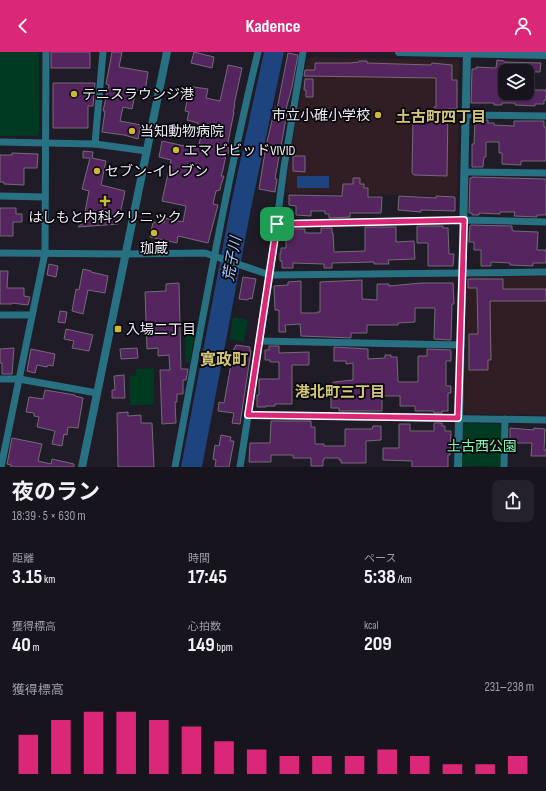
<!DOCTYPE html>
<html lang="ja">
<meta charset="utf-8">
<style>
body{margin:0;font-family:"Sofia Sans Condensed","Noto Sans JP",sans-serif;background:#24212a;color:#f1f3f6;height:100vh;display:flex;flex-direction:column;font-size:15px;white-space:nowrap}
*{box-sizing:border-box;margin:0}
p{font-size:13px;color:#9e9ea4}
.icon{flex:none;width:22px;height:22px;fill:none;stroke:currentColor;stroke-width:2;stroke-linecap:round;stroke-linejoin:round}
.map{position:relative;height:415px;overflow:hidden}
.drawer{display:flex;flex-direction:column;background:#17141d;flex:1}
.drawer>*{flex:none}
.buttons{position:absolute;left:498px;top:12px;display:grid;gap:8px}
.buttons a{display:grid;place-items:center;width:36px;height:36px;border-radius:8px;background:#17141d;box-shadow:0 1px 3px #0004,0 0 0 1px #36333b;font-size:20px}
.pin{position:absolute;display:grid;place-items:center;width:34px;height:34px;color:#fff;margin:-17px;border-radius:8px;box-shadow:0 2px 6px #0006}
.round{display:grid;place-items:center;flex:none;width:42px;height:42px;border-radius:8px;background:#24212a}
.overview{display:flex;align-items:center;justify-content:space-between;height:68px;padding:0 12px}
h1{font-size:22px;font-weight:700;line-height:30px}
.metrics{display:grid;grid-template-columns:repeat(3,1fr);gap:6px;height:68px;padding:4px 12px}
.metrics div{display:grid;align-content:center}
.metrics b{font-size:20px;font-weight:700}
.metrics small{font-size:11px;font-weight:400}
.metrics p{font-size:11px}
.chart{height:112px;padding:8px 12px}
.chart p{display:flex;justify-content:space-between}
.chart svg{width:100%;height:72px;margin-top:4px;stroke:#db2777;stroke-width:6}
header{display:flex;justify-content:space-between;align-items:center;height:52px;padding:0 12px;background:#db2777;color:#fff;font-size:18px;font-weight:700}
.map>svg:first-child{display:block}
</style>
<header><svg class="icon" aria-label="back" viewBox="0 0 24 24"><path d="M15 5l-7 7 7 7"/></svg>Kadence<svg class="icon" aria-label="person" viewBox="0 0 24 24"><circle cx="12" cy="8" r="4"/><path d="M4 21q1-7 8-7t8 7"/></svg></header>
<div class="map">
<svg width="546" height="415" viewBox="0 0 546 415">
<rect width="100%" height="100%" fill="#1f1b27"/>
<g fill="#311e24">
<polygon points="311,5 456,8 459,10 457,144 286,141 288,117 307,7"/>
<polygon points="546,224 546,363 466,362 464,359 467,227 469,225"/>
</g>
<g fill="#003a20">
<polygon points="0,0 39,0 39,82 36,84 0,84"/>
<polygon points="233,265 248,268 244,290 230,287"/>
<polygon points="186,273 196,273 190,310 185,310"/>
<polygon points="154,316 154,351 151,353 130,353 129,324 136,323 136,317"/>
<polygon points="467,371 499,372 501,374 501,415 462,414 463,374"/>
</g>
<g fill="#1e4480">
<polygon points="264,0 284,0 251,156 202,415 181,415 231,152"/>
<rect x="297" y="124" width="32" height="12"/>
</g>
<g fill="#552560" stroke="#756b77">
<rect x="51" y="0" width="39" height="16"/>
<polygon points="112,0 122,0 119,15 148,20 145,40 136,38 132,57 123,55 120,69 141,73 138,87 124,83 102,80 105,59 103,59 109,33 106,32"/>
<polygon points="194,0 214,5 212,16 191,11"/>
<polygon points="288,1 298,3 292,35 285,61 287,61 275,127 277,127 275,140 259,137 266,94 275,56 277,57"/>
<polygon points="497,8 504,9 504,10 541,11 540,20 505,19 505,41 527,41 527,38 546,38 546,48 544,48 544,52 535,52 535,54 515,53 515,51 502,51 502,53 494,53 494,51 471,51 472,17 476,17 476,15 496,16"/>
<polygon points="359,9 367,9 367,11 431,13 432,11 452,13 452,28 457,28 457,57 448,57 447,124 414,123 412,121 413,68 429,68 434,64 434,55 436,55 436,26 304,24 305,18 315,18 315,11 350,11 359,10"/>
<polygon points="228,13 242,16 234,53 235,53 233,60 234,60 227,95 229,96 228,102 226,102 223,118 221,124 224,124 221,133 220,138 216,139 213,152 218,153 208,191 178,184 177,191 150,185 153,170 164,171 165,166 183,170 186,154 162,149 171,108 159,105 162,89 198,97 203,75 198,73 198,71 187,68 189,60 185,59 188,44 186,44 186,41 184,40 186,34 208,37 206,46 220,49"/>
<polygon points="305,27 313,27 313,45 306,45 306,38 304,38"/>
<polygon points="53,31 95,31 93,54 88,54 88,76 53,76"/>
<polygon points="475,68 488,68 488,71 494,71 494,73 514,74 514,69 544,69 544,75 546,75 546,109 521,109 521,113 502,112 502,101 499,101 499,90 486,90 486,105 484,105 483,115 472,115 472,92 474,92"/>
<polygon points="83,99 93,100 92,106 106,109 101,133 125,139 118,172 78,175 90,165 85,160 89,139 82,137 90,106 83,106"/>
<polygon points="12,101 38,102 37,116 24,116 24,133 4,132 4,130 0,130 0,103 12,103"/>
<polygon points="293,104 305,104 305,120 293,119"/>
<polygon points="472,125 546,127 546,163 537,163 537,165 514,164 515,160 500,160 500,162 479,161 479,163 472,163 472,161 469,161 470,126 472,126"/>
<polygon points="353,126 360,126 360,132 364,132 364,136 368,136 368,145 382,145 381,161 350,161 350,165 331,166 329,166 329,162 325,162 325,159 311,159 311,164 296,163 296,154 289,153 289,143 342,144 343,132 353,132"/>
<polygon points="399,144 436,146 436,144 455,145 455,159 421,158 421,160 398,158"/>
<polygon points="0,156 16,156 16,162 22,162 22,170 13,170 13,184 0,184"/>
<polygon points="471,173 512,174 512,178 513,178 513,179 538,180 537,198 546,198 546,211 533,211 533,214 510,213 510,211 491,210 491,214 481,214 481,198 474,198 474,190 469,190 470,174"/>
<polygon points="417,174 443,174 443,176 448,176 449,202 454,202 453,214 428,214 428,191 417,191"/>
<polygon points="365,175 396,175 396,190 414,189 415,207 388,208 389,212 374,212 374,210 332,211 332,216 324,216 324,212 293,211 293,216 282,216 282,209 280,209 280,201 281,201 281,196 286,196 286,182 288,181 288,177 305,177 305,181 321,181 321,176 332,176 332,181 333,181 334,200 365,199"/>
<polygon points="49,212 58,214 56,225 47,223"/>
<polygon points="83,217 91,219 91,220 108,224 105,241 88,238 83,262 72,259 76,237 79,238"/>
<polygon points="0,219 8,219 7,236 24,236 24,244 30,245 28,253 12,251 12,252 0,252"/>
<polygon points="243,225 256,227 252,247 249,246 248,248 239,247"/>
<polygon points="468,227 503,227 503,237 546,237 546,249 490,249 491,308 488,308 488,318 469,318 469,282 478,282 477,236 468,236"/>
<polygon points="362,228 362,247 377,248 377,232 389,232 389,234 421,231 453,231 454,252 452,252 451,288 434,287 435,256 415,256 415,270 398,271 398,273 367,273 367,281 351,281 351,286 301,284 300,272 285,273 286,280 279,280 279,258 275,258 274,234 288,233 288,230 301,229 301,261 317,261 317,260 320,260 320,230"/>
<polygon points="179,231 181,317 188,317 186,328 183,328 183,342 177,342 177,350 175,350 176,371 162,372 160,318 170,318 169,303 158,304 158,296 147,297 145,240 166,239 166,232"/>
<polygon points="60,259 67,260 65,271 58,270"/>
<polygon points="66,277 93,283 89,299 72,296 74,289 64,287"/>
<polygon points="236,293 250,295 250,299 251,299 240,372 232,371 234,361 218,359 219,350 224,351 234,296 235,296"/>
<polygon points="269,294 279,294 279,301 309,300 309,313 292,313 292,352 275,352 275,354 266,354 266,355 257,355 257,343 259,343 259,327 279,327 279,310 270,310 270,308 265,308 265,298 269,298"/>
<polygon points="334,295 368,297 368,307 385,306 385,303 391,303 391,305 397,305 398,329 399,330 418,330 418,304 427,304 427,297 451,298 451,309 446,309 446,334 451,334 451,341 448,341 448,359 442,359 442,361 434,361 434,359 415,359 415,354 400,354 400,344 382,344 382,359 339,359 339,356 331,356 331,332 334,330 353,328 353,311 346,312 346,309 334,309"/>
<polygon points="14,296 12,322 2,322 2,311 0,311 0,297"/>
<polygon points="137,296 138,306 121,307 120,297"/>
<polygon points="31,297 55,302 53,314 48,313 47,315 37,313 35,321 27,319"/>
<polygon points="124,323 125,346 112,346 112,338 115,338 114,324"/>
<polygon points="45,338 75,343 75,344 83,346 78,376 68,375 67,383 64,382 62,394 52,392 55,379 37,375 39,365 34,364 34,361 26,360 29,345 43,347"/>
<polygon points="128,360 128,364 141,363 141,371 152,371 154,415 118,415 117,361"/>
<polygon points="271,369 311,369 311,375 315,375 315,392 324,392 324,394 345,394 345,377 372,377 373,374 381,374 381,388 366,389 366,411 341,411 341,408 339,408 339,406 324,406 324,408 323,408 323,414 311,414 311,406 293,406 293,403 271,403 271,410 249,410 250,391 270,391"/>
<polygon points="434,371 442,371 442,374 445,374 445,379 451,379 450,403 448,403 448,415 412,415 412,409 383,408 383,396 399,396 399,372 410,372 410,379 434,379"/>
<polygon points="510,376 534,378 534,376 545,377 544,398 546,398 546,404 531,404 532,391 510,391"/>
<polygon points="221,383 231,385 230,389 234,389 229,415 215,415 216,408 213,407 215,393 219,394"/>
<polygon points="12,386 42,392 38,409 51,412 52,407 74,412 74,415 11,415 11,413 7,412"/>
</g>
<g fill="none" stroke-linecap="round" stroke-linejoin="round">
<g stroke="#277183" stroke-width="7">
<polyline points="466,63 546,64"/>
<polyline points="0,90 95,92 147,99"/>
<polyline points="95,92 103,0"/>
<polyline points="465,120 546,121"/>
<polyline points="0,144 45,145"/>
<polyline points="277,172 464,168 546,170"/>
<polyline points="0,201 125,202 205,201 270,223 546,220"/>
<polyline points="0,263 32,263"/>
<polyline points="260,289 461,293"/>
<polyline points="0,327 19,327 97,341"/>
<polyline points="248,363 546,368"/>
<polyline points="1,415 45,201 46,0"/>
<path d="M175,415C201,276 225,137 258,0"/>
<polyline points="240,415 270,223 284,115 303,0"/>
<polyline points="504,415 505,367"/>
</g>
<g stroke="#277183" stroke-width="8">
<polyline points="399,0 546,3"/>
<polyline points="82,415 167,0"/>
<polyline points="458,415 467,0"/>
</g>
</g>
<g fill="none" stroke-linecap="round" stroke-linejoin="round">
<g stroke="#fff" stroke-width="8">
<polygon id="route" points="464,168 458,366 248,363 277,172"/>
</g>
<use href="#route" stroke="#db2777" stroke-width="5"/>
</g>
<g fill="#ceb837" stroke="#08070c" stroke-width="1.5">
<circle cx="74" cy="42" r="4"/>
<circle cx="378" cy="63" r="4"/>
<circle cx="132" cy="79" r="4"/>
<circle cx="176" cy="98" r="4"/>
<circle cx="97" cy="119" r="4"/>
<path d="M103 143h4v4h4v4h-4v4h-4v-4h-4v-4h4z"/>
<circle cx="154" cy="181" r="4"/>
<rect x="114" y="273" width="8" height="8" rx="2"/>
</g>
<g text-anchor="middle" stroke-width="3.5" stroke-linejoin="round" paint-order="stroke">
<g font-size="14" fill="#efecf5" stroke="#08070c" text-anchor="start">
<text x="82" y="47">テニスラウンジ港</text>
<text x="370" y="68" text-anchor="end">市立小碓小学校</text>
<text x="140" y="84">当知動物病院</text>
<text x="184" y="103">エマ ビビッドVIVID</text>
<text x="105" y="124">セブン-イレブン</text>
<text x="105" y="170" text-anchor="middle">はしもと内科クリニック</text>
<text x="154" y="201" text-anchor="middle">珈蔵</text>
<text x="126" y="282">入場二丁目</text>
</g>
<g font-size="14" fill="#82f5b3" stroke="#08070c">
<text x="482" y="399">土古西公園</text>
</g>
<g font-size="15" font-weight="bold" fill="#d4c678" stroke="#08070c">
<text x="441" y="70">土古町四丁目</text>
<text x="340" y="345">港北町三丁目</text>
</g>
<g font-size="15" font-style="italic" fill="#a3c5fa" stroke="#08070c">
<text transform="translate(232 207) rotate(-80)" y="5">荒子川</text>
</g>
<g font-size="16" font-weight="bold" fill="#d4c678" stroke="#08070c">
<text x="224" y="313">寛政町</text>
</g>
</g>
</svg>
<div class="buttons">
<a><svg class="icon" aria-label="layers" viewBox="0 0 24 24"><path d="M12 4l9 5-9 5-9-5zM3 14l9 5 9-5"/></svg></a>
</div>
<div class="pin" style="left:277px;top:172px;background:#1e9e55"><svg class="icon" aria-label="arrive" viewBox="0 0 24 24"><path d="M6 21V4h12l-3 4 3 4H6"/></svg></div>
</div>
<section class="drawer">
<div class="overview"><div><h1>夜のラン</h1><p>18:39 · 5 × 630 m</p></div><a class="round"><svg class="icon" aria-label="share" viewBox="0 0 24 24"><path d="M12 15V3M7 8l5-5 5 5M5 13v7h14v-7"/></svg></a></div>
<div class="metrics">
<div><p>距離</p><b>3.15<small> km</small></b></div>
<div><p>時間</p><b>17:45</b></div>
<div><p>ペース</p><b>5:38<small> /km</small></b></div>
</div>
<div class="metrics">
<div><p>獲得標高</p><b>40<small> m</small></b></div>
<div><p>心拍数</p><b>149<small> bpm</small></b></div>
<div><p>kcal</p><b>209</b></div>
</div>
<div class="chart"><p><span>獲得標高</span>231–238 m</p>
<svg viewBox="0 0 160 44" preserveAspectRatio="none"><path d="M5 44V20M15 44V11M25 44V6M35 44V6M45 44V11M55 44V15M65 44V24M75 44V29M85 44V33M95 44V33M105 44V33M115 44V29M125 44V33M135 44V38M145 44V38M155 44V33"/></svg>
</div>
</section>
